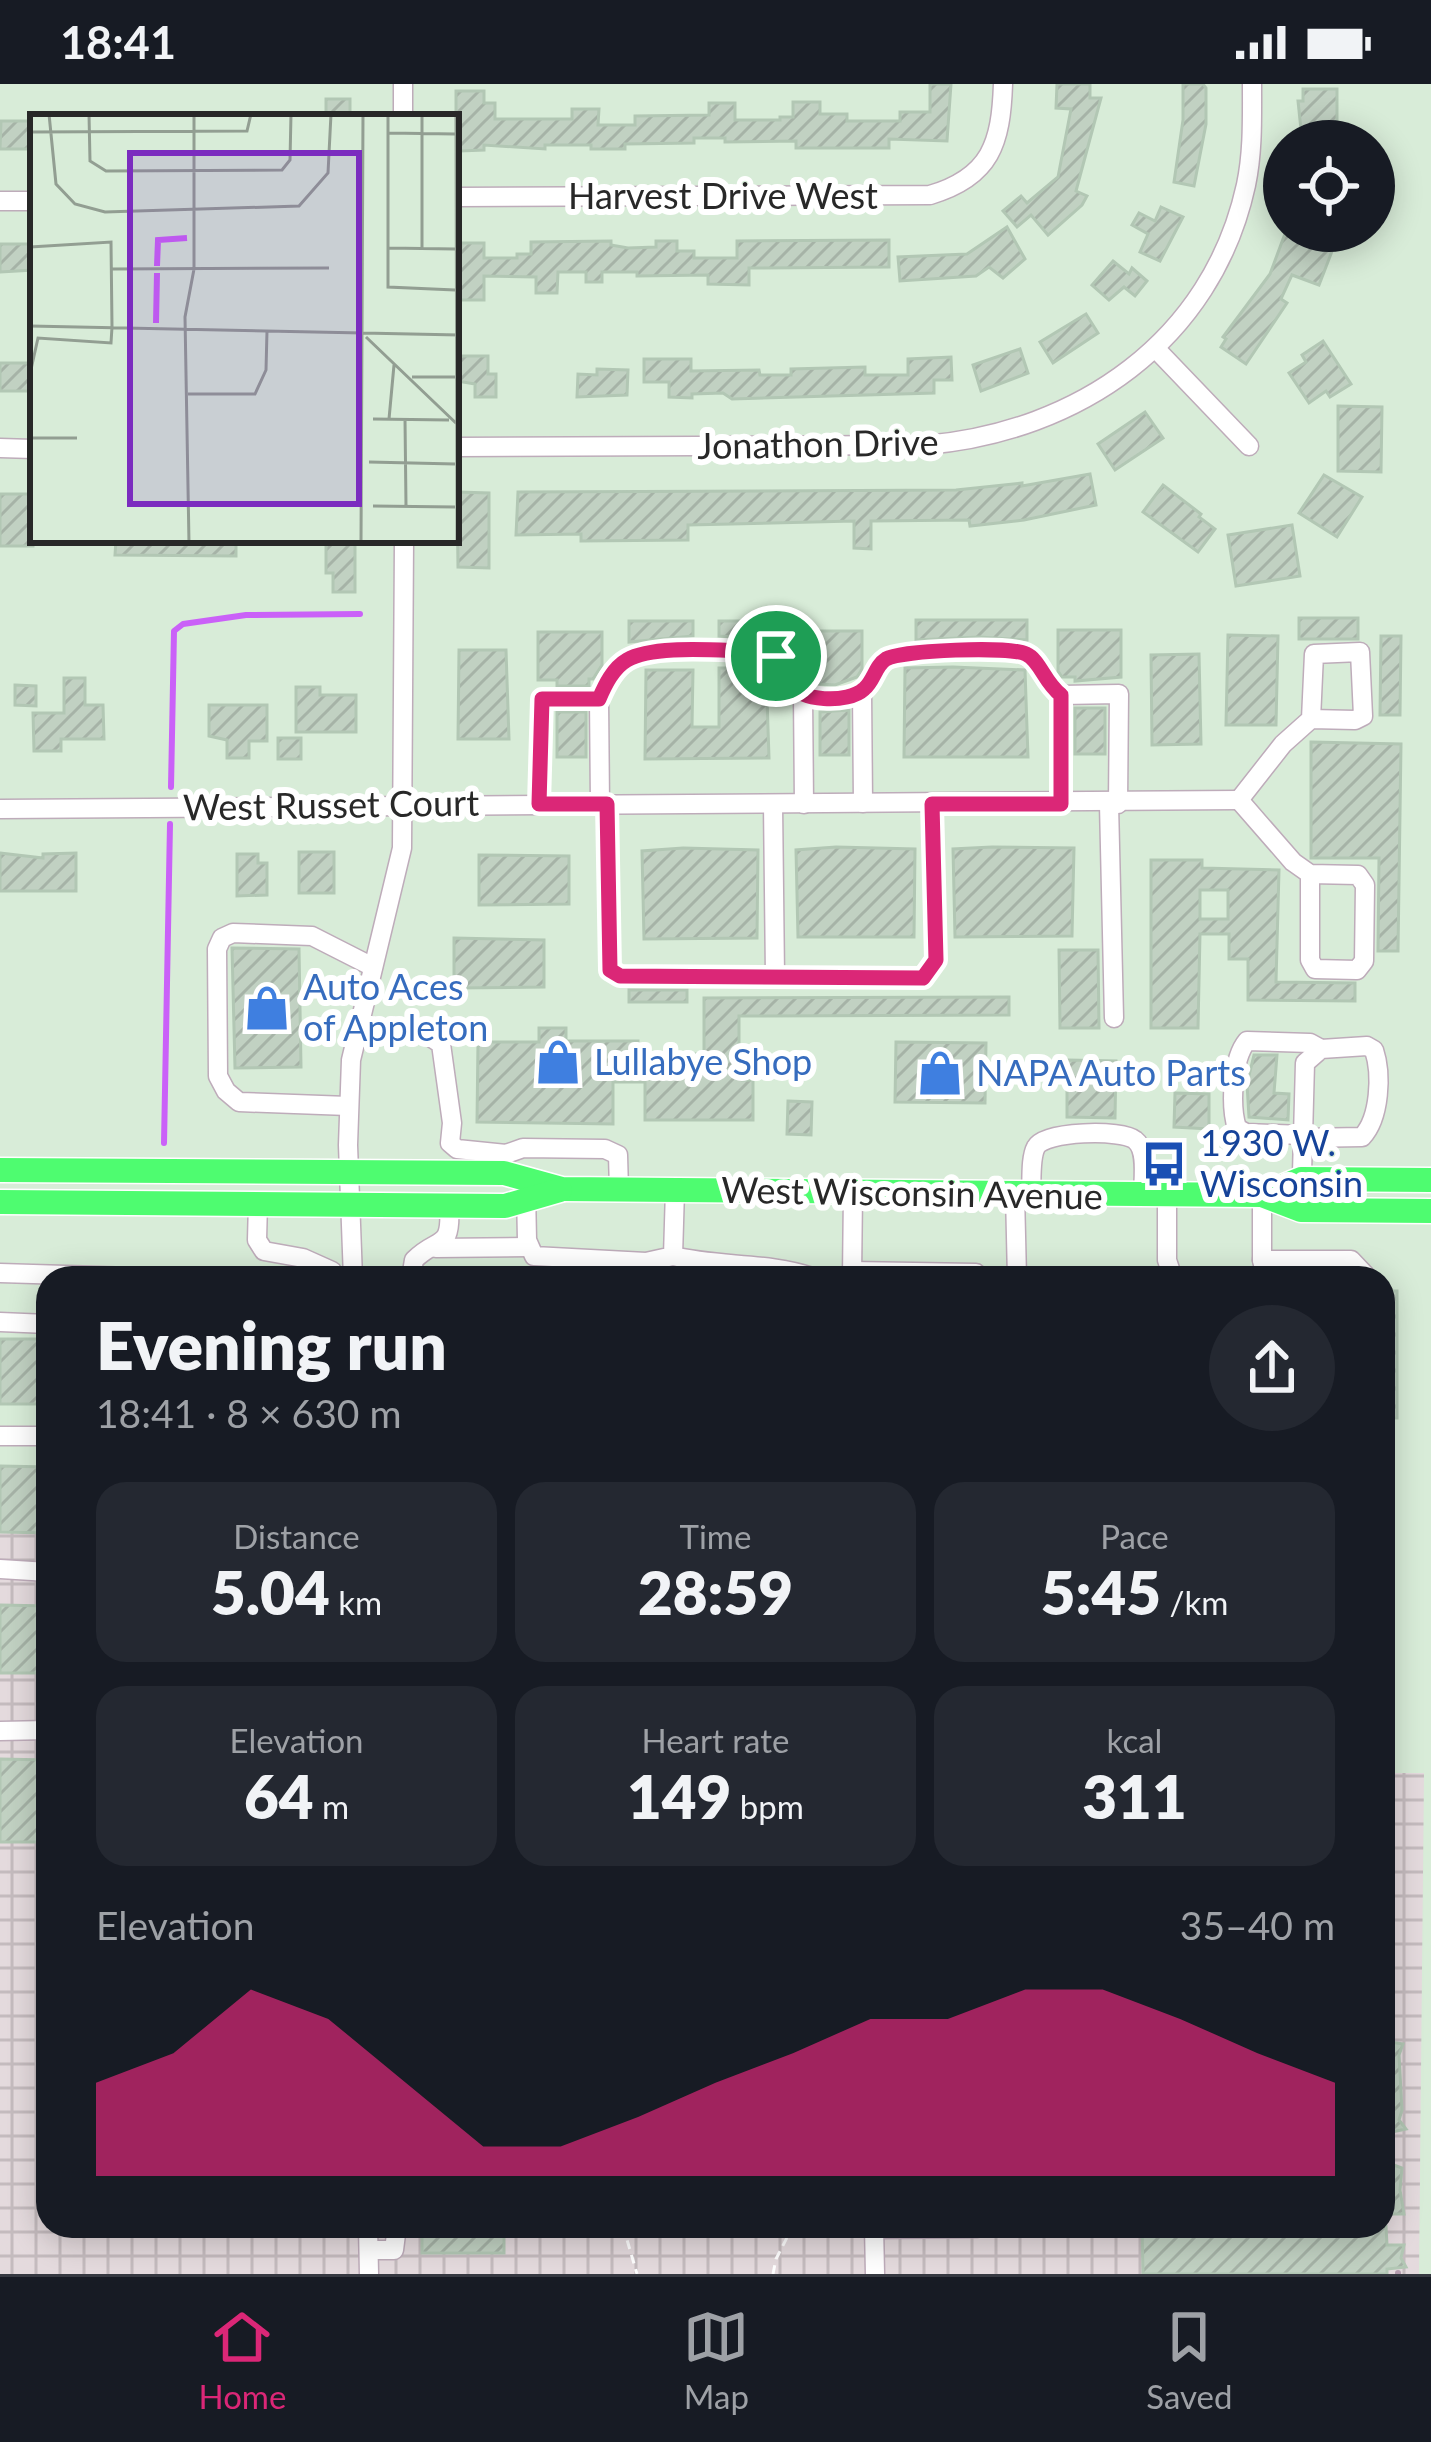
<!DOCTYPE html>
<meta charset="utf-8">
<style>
body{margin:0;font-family:Lato,sans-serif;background:#242831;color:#f1f3f6;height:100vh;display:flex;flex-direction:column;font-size:45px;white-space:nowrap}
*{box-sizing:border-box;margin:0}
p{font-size:39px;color:#9ea1a6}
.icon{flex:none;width:66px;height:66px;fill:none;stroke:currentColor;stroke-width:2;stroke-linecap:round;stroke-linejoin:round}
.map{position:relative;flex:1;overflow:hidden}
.panel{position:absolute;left:36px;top:1182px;width:1359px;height:972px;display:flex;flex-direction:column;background:#171b24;border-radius:36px;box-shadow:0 6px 30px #0003}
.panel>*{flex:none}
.buttons{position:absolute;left:1263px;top:36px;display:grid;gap:24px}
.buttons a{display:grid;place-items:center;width:132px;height:132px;border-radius:50%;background:#171b24;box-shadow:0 6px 30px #0003;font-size:60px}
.pin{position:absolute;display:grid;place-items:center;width:102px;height:102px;color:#fff;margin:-51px;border:6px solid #fff;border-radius:50%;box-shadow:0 3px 12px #0007}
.round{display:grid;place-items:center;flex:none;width:126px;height:126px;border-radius:63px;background:#242831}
.summary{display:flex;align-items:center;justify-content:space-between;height:204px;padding:0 60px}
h1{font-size:66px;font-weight:800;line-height:90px}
.stats{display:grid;grid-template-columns:repeat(3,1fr);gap:18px;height:204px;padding:12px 60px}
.stats div{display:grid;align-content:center;border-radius:30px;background:#242831;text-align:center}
.stats b{font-size:60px;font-weight:800}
.stats small{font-size:33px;font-weight:400}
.stats p{font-size:33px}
.chart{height:336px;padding:24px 60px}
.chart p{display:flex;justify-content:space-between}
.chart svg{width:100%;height:216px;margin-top:12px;fill:#db2777;opacity:.7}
.status{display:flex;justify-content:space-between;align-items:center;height:84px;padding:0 60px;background:#171b24;direction:ltr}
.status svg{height:33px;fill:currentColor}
.menu{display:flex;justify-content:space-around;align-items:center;height:168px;border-top:3px solid #363941;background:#171b24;font-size:33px;color:#9ea1a6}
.menu a{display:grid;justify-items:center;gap:6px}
.menu .selected{color:#db2777}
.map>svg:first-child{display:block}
</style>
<div class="status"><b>18:41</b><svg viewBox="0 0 49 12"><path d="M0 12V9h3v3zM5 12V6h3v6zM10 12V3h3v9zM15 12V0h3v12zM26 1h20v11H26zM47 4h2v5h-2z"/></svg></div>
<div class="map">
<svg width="1431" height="2190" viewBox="0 0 1431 2190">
<defs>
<pattern id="industrial-grid" width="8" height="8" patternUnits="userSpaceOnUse" patternTransform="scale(3)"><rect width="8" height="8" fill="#e4dadd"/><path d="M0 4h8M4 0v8" fill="none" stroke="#c4bbbe"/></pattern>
<pattern id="building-hatch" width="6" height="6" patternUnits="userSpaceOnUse" patternTransform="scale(3)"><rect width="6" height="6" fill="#c1d1c2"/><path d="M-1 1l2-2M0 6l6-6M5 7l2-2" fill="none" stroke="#a6b3a7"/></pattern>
</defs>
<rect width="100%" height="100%" fill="#d8ecd8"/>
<polygon fill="url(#industrial-grid)" points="48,1388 48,2142 1383,2142 1383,1689 1424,1689 1419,2190 0,2190 0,1389"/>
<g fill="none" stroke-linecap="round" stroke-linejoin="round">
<g stroke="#ca61f8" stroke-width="6">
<polyline points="171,703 174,547 183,540 246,531 360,530"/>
<polyline points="164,1059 170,740"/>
</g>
</g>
<g fill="url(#building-hatch)" stroke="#b2c7b4" stroke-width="3" fill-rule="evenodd">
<polygon points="930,0 951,0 947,57 889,55 889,64 796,64 796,57 725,58 725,54 694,54 694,59 625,60 625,65 591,65 591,61 545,61 545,65 484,61 484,66 460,67 456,47 456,7 484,7 484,19 495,19 495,35 572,35 572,25 599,25 598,41 635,41 635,32 709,31 709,19 735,19 735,36 780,36 780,33 793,33 793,18 820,18 820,30 847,30 847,37 900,37 900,28 930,28"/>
<polygon points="1057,0 1090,0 1090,14 1101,14 1076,107 1087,112 1082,121 1048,151 1031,131 1017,143 1003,127 1021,112 1027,119 1058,93 1071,25 1056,24"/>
<polygon points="1183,0 1203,0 1206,4 1206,40 1194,102 1174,98 1183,36"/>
<polygon points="1303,5 1337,5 1337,55 1302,55 1298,17 1303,17"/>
<rect x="326" y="15" width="24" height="18"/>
<polygon points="1,37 33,37 33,65 0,65"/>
<polygon points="1161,123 1183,133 1160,177 1140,168 1148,150 1132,141 1139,129 1155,137"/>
<polygon points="1007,143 1025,175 1003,194 989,183 976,192 900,197 898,173 967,170"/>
<polygon points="1286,147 1309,147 1307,152 1334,162 1319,201 1292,191 1281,215 1287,219 1246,280 1221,263 1226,255 1223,253 1270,190"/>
<polygon points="889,156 889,183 749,184 749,201 708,200 708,191 637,192 637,188 602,188 602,198 586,198 586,188 558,188 557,209 536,209 536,193 484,192 484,216 458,216 461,159 484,159 484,174 517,174 517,170 531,170 531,158 611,157 611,161 628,164 656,163 656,157 677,157 677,167 694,167 694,174 737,174 737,157"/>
<polygon points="0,160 33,160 33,186 0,188"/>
<polygon points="1113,177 1129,190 1132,184 1147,197 1135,212 1124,203 1109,216 1092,201"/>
<polygon points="1086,230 1098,249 1053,279 1040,258"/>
<polygon points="1323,257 1351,300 1330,313 1326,307 1309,319 1289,289 1306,278 1302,271"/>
<polygon points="1020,265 1028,289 981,307 973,281"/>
<polygon points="457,272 488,272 488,290 496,290 496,313 475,313 475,300 457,297"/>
<polygon points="951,273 952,296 934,296 934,309 732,315 723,309 692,310 692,314 669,313 669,298 644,298 644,275 691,275 691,287 759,286 760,291 791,291 791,285 865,283 865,291 908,291 908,275"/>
<rect x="0" y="279" width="33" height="28"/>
<polygon points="597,285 628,286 627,311 577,313 578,290 597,291"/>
<polygon points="1338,322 1382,323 1381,388 1338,387"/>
<polygon points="1145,328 1163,354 1115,386 1098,360"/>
<polygon points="1090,390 1096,421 1024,436 970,442 969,436 871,437 871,465 854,464 854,437 688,441 688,456 581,457 581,450 516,451 518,408 956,406 1022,399 1022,402"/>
<polygon points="1324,391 1362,413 1337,453 1299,429"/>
<polygon points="1163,401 1201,430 1199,433 1215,445 1198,468 1143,428"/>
<polygon points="457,408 489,409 489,484 458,483"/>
<rect x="0" y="410" width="33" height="52"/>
<polygon points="1292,441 1300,492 1236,502 1228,451"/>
<polygon points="116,456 236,456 236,472 115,471"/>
<polygon points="326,456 355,456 355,508 333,508 333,489 326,489"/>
<rect x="1299" y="534" width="59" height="21"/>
<polygon points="916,536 1027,536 1027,556 979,553 916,556"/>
<polygon points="629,537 693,537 693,552 629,558"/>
<polygon points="719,537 774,537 774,556 719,552"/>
<polygon points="1058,546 1121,546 1121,593 1075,597 1075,593 1062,593 1058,587"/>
<polygon points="798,547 862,547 862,585 857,593 835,601 819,600 819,594 802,594"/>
<polygon points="538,548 602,548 602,581 593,595 589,595 589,602 557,602 557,596 538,596"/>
<polygon points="1228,551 1278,552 1276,641 1226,641"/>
<polygon points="1381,552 1401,552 1400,631 1380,631"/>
<polygon points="459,566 506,566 509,655 458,655"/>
<polygon points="1199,570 1201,660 1152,661 1151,571"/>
<polygon points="953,583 1025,586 1028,673 904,673 905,584"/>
<polygon points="719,584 766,584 769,674 645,675 646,586 693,586 692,643 719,643"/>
<polygon points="64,594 85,594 85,621 103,621 104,655 61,655 61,667 34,667 33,629 64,629"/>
<polygon points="15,601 36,602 36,622 15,621"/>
<polygon points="296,603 320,603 320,611 356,611 356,648 296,648"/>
<polygon points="209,621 267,621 267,657 249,657 249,674 227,674 227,656 209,652"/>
<rect x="1075" y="624" width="30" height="46"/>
<polygon points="849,626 849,671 820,671 820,628"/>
<rect x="557" y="628" width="29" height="45"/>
<rect x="278" y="654" width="23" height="21"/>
<polygon points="1311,658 1401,660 1398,867 1378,867 1379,774 1311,774"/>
<polygon points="836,763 915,765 914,853 798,853 796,766"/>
<polygon points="992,763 1074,764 1072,852 955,853 953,765"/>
<polygon points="683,764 758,766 757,854 644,855 642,767"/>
<rect x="299" y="768" width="35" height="41"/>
<polygon points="0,769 43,774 43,770 76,769 76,807 0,807"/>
<polygon points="237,770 258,770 258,779 267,779 267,811 237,812"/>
<polygon points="479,771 569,772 569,820 479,821"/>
<path d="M1151,776H1202V784L1279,786L1276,898L1355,899V917L1248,916V875H1229V850H1200L1198,944H1151ZM1200,806H1228V835H1200Z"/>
<polygon points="454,854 544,856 544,903 454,904"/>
<polygon points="232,864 299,865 301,983 235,984"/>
<polygon points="1059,866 1098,866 1099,944 1060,944"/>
<rect x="629" y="906" width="58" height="12"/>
<polygon points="1009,913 1009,931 739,932 739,985 742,996 753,996 753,1036 645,1036 645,998 613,998 613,1040 477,1038 478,958 539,958 539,944 566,944 566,957 638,957 638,970 704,970 704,914"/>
<polygon points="896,958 986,959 985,1019 895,1018"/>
<polygon points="1254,971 1277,971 1274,1009 1289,1010 1288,1036 1249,1033 1247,1000"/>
<polygon points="1067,976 1116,977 1115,1034 1067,1033"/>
<polygon points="1175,1009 1209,1010 1209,1045 1174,1043"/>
<polygon points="788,1017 812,1018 811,1051 787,1050"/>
<rect x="1383" y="1207" width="14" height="127"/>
<rect x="0" y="1255" width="48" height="65"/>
<polygon points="0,1382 48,1383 48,1449 0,1448"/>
<polygon points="0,1521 48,1522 48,1589 0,1589"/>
<polygon points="0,1675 48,1676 48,1758 0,1758"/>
<polygon points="1383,1957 1403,1960 1399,1971 1402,2026 1399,2036 1406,2045 1383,2050"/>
<polygon points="1383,2077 1402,2084 1400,2106 1404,2130 1383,2130"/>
<rect x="422" y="2142" width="82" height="27"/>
<polygon points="1142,2142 1386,2142 1387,2161 1404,2161 1401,2174 1406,2183 1387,2185 1387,2190 1143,2190"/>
</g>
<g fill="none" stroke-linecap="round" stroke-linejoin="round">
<g stroke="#b5c5b5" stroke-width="18" stroke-dasharray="18 9" stroke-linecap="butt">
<polyline points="610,1191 610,1194"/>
<polyline points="636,1191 637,1194"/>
</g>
<g stroke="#beacba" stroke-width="21">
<g id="minor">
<polyline points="403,0 403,33"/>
<path d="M456,113L930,111C991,93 1001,59 1003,0"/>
<polyline points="0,117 33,117"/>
<polyline points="1156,265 1249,362"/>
<path d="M456,363L926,361C1078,348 1212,257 1246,101C1253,68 1252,34 1252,0"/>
<polyline points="0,364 33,365"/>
<polyline points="862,607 863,719"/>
<polyline points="803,611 804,720"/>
<path d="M599,615C605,601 613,584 627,576C656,559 730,568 765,567L776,572C781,581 782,589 787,598C799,618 848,620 864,605C874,597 875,581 886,575C900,566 1010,563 1026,570C1040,576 1044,598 1061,611"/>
<polyline points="1239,716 1293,778 1310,790 1358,791 1365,801 1364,877 1357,886 1315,885 1310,876 1310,790"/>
<polyline points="1239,716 1283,660 1311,635 1314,570 1360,568 1363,632 1355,636 1311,635"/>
<polyline points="539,720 542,615 599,615 600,720"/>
<polyline points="607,720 610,886 620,892 923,894 936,876 932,720"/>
<polyline points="773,720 775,893"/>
<polyline points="1061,720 1061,611 1119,610 1118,720"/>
<polyline points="1109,720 1114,934"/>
<polyline points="0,725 1239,716"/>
<polyline points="356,941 424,949 441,960 452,1039 450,1059 457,1065 506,1070 523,1064 605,1065 618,1071 619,1106"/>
<polyline points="348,1022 239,1018 226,1007 218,992 217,865 222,854 233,849 312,852 373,883"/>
<path d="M1303,1051L1246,1049L1237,1044C1230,1022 1232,975 1247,957L1310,959L1321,965"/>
<polyline points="526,1108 527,1156 534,1172 646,1178 673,1172 675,1106"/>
<polyline points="1015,1110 1017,1194"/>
<path d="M1031,1110C1032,1097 1030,1074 1036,1063C1044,1047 1122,1045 1135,1056C1148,1066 1143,1095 1143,1111"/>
<polyline points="1167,1111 1167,1176 1173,1194"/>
<polyline points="1262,1111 1262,1176"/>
<polyline points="258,1119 257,1156 264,1167 303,1174 332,1187"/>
<path d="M1301,1126L1305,979L1321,965L1367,962L1374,966C1382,990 1380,1034 1362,1053L1303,1054"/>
<polyline points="436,1164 529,1163"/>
<path d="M673,1172C718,1183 768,1178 812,1193"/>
<polyline points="852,1187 976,1189"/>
<polyline points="0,1189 165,1194"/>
<polyline points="353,1194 348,1061 351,976 402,764 404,456"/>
<path d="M411,1194L414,1176C439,1151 452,1168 449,1121"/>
<polyline points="852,1194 853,1108"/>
<polyline points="1266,1194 1262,1176 1351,1176 1368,1194"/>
<polyline points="0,1238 48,1240"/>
<polyline points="0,1352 48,1352"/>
<polyline points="0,1485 48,1488"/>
<polyline points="0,1647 48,1646"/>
<polyline points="368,2142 369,2190"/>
<polyline points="874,2142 875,2190"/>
<polyline points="874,2145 977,2144"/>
<polyline points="369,2166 394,2166 397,2142"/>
</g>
</g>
<g stroke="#fff" stroke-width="27">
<g id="major">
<polyline points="0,1086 504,1089 562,1105 1262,1111 1301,1126 1431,1127"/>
<polyline points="1262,1111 1301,1095 1431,1096"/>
<polyline points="0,1118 505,1122 560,1106"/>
</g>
</g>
<g stroke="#fff" stroke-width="3" stroke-dasharray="9 6" stroke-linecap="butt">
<polyline points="623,2142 637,2190"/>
<polyline points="765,2142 791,2149"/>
<polyline points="793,2144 855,2143"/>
<polyline points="773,2190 776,2175 793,2142"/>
</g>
<use href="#minor" stroke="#fff" stroke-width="18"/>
<use href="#major" stroke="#4efc70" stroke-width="24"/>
<polyline stroke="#b49bad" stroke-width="6" points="1398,2189 1398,2190"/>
</g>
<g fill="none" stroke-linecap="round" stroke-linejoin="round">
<g stroke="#fff" stroke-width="24">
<path id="route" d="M765,567L776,572C781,580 782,590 787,598C799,618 848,620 864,605C874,597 875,582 886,575C901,566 1010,562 1026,570C1040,576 1044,598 1061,611V720H932L936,876L923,894L620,892L610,886L607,720H539L542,615H599C605,601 613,584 627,576C656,559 730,568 765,567Z"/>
</g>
<use href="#route" stroke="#db2777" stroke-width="15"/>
</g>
<defs>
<g id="shop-bare" transform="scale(3.6)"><path d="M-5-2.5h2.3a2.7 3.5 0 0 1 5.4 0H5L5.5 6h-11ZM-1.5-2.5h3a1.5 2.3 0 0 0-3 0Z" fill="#3f7fe0" stroke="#fff" stroke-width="2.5" paint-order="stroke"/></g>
<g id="bus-bare" transform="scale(3.6)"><path d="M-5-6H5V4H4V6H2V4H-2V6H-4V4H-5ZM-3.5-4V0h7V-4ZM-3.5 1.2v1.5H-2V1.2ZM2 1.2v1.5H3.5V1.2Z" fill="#1a4fb4" stroke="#fff" stroke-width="2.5" paint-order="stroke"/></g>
</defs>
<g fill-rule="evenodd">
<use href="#shop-bare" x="267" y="924"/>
<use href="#shop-bare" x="558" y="978"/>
<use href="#shop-bare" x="940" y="989"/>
<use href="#bus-bare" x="1164" y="1080"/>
</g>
<g text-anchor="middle" stroke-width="12" stroke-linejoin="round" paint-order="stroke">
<g font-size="36" fill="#282828" stroke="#fff">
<text x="723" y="125">Harvest Drive West</text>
<text transform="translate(818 360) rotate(-1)" y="13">Jonathon Drive</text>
<text transform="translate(331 721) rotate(-1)" y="13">West Russet Court</text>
<text transform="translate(912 1109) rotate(1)" y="13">West Wisconsin Avenue</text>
</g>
<g font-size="36" fill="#366cbe" stroke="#fff" text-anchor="start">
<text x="303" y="916">Auto Aces<tspan x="303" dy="41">of Appleton</tspan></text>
<text x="594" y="991">Lullabye Shop</text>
<text x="976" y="1002">NAPA Auto Parts</text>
</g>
<g font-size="36" fill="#164399" stroke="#fff" text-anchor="start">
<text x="1200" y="1072">1930 W.<tspan x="1200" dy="41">Wisconsin</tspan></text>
</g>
</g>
<g transform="translate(30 30)">
<rect width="429" height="429" fill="#d8ecd8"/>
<path fill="none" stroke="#ca61f8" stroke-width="6" d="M127,152L128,126L157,124M126,209L127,159"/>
<path fill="none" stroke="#929e92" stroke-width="3" d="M19,0L26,70L45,90L75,98L269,92L298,59L301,0M59,0L60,47L76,57L252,56L260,46L261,0M358,0V173L425,176M426,0L427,393M0,18L217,17L221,0M358,19L425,20M0,133L81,128L82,213L81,229L8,224L0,260M358,134L425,135M392,135V0M82,155L299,154M0,212L429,221M336,223L429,312M382,263H425M158,280H225L236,256L237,217M343,305L419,306M359,305L364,251M375,305L376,392M0,324H47M339,348L425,350M343,392L425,393M159,429L155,203L164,155V0M331,429L333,0M427,429V393V403"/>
<path fill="#7b2cbf" fill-opacity="0.15" stroke="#7b2cbf" stroke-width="6" d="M100,39H329V390H100Z"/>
<rect width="429" height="429" fill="none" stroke="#282828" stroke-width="6"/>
</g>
</svg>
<div class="buttons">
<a><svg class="icon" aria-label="locate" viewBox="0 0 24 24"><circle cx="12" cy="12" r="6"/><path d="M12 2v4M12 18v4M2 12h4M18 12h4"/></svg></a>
</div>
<div class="pin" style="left:776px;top:572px;background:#1e9e55"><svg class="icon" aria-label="arrive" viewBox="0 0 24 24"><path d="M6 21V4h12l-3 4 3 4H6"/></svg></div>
<section class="panel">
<div class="summary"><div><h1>Evening run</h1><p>18:41 · 8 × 630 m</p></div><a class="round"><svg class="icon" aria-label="share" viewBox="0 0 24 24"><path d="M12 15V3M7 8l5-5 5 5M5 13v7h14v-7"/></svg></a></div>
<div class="stats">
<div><p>Distance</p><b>5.04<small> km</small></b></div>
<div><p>Time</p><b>28:59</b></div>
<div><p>Pace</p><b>5:45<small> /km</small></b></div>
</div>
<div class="stats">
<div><p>Elevation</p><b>64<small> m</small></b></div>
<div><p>Heart rate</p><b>149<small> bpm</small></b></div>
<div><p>kcal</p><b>311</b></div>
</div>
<div class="chart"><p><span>Elevation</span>35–40 m</p>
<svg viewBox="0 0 160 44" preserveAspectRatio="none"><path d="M0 44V25L10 19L20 6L30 12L40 25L50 38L60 38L70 32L80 25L90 19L100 12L110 12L120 6L130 6L140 12L150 19L160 25V44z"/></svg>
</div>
</section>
</div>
<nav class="menu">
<a class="selected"><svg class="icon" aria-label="home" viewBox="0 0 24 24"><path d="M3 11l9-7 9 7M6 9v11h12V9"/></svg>Home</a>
<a><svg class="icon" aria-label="map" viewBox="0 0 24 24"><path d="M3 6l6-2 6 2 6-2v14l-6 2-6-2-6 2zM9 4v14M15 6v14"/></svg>Map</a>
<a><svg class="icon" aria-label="saved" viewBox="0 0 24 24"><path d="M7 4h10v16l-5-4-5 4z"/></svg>Saved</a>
</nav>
